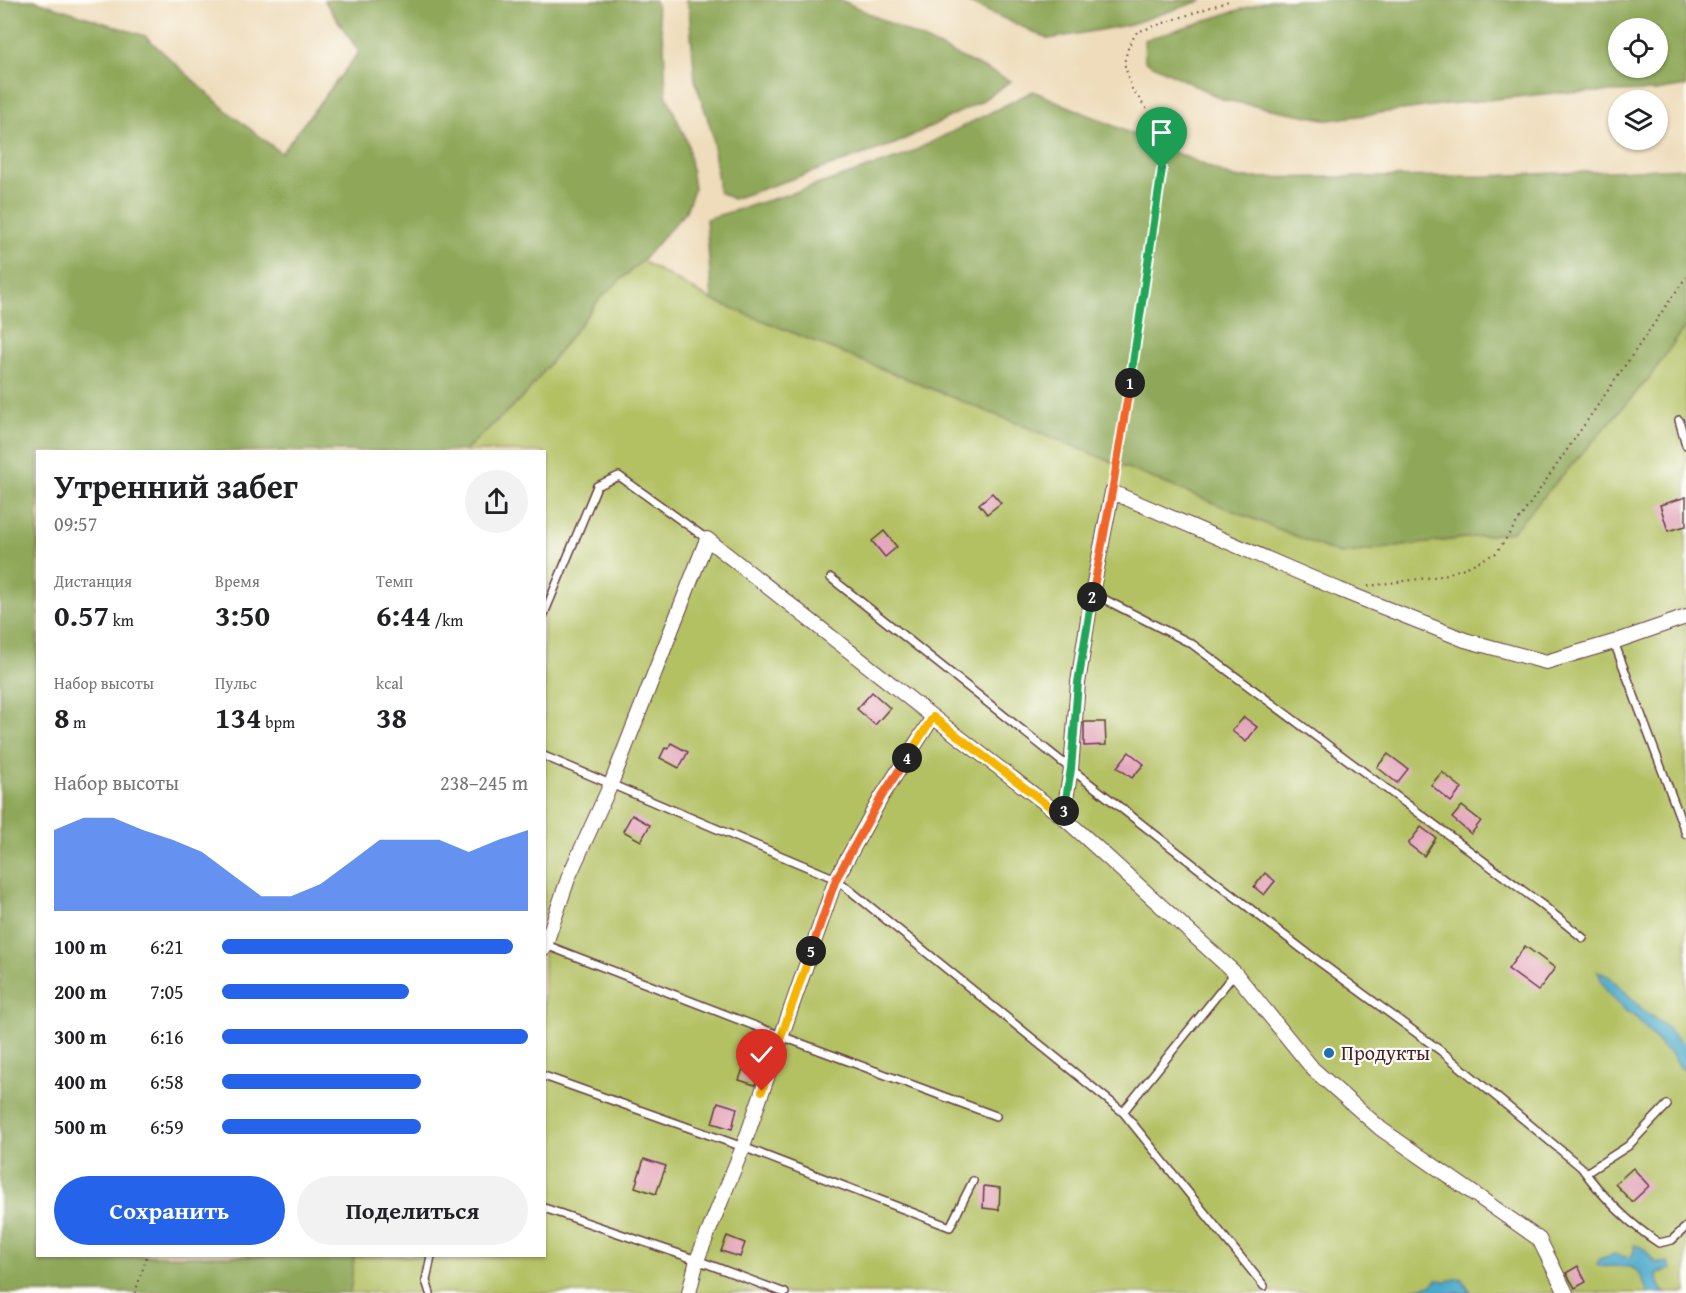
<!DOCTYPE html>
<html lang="ru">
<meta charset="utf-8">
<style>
body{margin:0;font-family:"Gentium Book Plus",serif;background:#f2f2f2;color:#202124;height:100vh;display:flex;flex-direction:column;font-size:22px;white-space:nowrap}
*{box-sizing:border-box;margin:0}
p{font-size:20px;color:#757577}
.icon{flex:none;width:33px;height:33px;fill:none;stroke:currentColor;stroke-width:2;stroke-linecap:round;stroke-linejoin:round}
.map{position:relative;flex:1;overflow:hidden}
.sheet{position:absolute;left:36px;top:450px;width:510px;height:807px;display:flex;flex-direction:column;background:#fff;border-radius:0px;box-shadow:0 2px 4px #0004}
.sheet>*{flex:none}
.fabs{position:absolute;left:1608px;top:18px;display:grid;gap:12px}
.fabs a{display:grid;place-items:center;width:60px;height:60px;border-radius:50%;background:#fff;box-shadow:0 2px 4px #0004;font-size:30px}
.pin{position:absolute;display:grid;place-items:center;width:51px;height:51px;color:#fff;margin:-62px -26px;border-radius:50% 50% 50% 0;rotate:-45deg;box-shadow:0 0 6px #0007}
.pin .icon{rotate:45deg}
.km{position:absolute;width:30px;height:30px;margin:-15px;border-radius:50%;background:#222;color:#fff;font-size:16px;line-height:30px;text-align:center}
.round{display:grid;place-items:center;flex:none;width:63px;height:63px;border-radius:32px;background:#f2f2f2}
.summary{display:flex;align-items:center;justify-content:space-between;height:102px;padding:0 18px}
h1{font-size:33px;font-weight:700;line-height:45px}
.stats{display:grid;grid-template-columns:repeat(3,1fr);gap:9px;height:102px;padding:6px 18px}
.stats div{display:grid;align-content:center}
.stats b{font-size:30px;font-weight:700}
.stats small{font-size:16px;font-weight:400}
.stats p{font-size:16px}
.chart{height:168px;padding:12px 18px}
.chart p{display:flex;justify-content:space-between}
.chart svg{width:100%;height:108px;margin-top:6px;fill:#2563eb;opacity:.7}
.primary-button{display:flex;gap:12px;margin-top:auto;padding:12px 18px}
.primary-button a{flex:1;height:69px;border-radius:36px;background:#2563eb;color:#fff;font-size:24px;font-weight:700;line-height:69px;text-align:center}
.primary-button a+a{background:#f2f2f2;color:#202124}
ul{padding:0 18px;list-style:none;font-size:20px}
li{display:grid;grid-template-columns:96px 72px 1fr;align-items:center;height:45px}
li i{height:15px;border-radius:8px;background:#2563eb}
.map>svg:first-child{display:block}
</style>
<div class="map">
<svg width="1686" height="1293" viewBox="0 0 1686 1293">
<rect width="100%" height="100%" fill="#fdfcf7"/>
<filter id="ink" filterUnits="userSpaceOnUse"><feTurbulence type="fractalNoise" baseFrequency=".0167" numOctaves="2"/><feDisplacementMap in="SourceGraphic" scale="12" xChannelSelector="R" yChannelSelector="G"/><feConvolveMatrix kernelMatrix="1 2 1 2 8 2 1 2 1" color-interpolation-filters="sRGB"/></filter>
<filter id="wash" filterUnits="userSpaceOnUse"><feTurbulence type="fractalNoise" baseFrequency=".008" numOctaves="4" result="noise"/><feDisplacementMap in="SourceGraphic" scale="24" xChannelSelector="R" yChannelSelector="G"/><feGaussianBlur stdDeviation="1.35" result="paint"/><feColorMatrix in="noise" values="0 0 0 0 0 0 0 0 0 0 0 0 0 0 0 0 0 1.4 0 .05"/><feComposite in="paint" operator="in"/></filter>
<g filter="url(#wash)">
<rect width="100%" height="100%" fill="#eedcba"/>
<polygon fill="#b3c163" stroke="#7e7047" stroke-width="1.5" points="642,261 712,300 1340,554 1512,532 1649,378 1686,325 1686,1293 350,1293 354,1256 544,1256 544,452 464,451 526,394 601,297"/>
<g fill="#8ea759" stroke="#6c6342" stroke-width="1.5" fill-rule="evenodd">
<polygon points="0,0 34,0 145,36 227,111 281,153 359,52 324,0 655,0 664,42 666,94 688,144 694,189 686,211 642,261 601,297 526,394 464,451 38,452 38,1256 354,1256 350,1293 0,1293"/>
<polygon points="685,0 841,0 1011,81 980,102 897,143 733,199 719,192 712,132 695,80 689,9"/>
<polygon points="963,0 1203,0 1128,25 1049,39"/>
<path d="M1270,0H1686V86L1656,91L1554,93L1439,105L1329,120L1224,100L1145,61L1144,40ZM1618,28H1658V68H1618Z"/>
<polygon points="1033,91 1234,178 1485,176 1686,168 1686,325 1649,378 1512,532 1340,554 712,300 706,219 786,195 904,156"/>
</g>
<g fill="#4aa9c9" stroke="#4a647a" stroke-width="1.5">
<polygon points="1598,971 1611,978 1643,1010 1666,1027 1686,1047 1686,1071 1680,1067 1672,1055 1663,1048 1637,1018 1627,1012 1608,993 1602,983"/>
<path d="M1634,1245C1637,1246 1641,1247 1644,1249C1653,1257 1651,1267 1668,1262L1671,1269L1658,1273C1656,1281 1658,1286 1665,1293H1648C1645,1287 1643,1279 1640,1274C1630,1260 1610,1270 1597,1265L1599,1259L1614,1254L1630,1258L1634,1252Z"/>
<polygon points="1461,1278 1471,1293 1406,1293 1408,1290 1432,1285 1437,1280 1445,1281"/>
</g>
<g id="blocks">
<g fill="#e5a7bd">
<polygon points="992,493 1001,503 987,514 979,504"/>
<polygon points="1686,497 1686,526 1668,531 1660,505"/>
<polygon points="884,531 897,547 885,557 872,541"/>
<polygon points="872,692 890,708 875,725 857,709"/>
<polygon points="1244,717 1257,727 1246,742 1232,731"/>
<polygon points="1084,722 1105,722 1106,745 1084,746"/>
<polygon points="671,743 688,752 679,768 660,758 665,748 668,749"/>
<polygon points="1129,752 1144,764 1132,778 1117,767"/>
<polygon points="1388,754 1408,769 1397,783 1377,767"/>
<polygon points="1442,772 1462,788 1451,802 1431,785"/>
<polygon points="1462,806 1481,821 1471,834 1452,818"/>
<polygon points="632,815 650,825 641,841 623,831"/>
<polygon points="1421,827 1436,838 1424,856 1408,844"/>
<polygon points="1265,873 1275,881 1264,895 1254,887"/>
<polygon points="1525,946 1555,968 1538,991 1508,969"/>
<polygon points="749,1052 764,1058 755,1085 739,1080"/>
<polygon points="718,1102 737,1108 732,1129 712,1123"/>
<polygon points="644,1159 666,1166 656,1194 635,1187"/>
<polygon points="1633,1168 1649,1186 1632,1202 1615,1184"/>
<polygon points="984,1186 1000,1188 999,1210 983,1208"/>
<polygon points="727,1236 745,1243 740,1257 721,1251"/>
<polygon points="1578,1266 1586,1282 1575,1288 1566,1273"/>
</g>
</g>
</g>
<g filter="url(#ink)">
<use href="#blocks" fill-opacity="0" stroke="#633b40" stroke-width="1.5"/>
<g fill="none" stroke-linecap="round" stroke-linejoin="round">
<g stroke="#633b40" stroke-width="10">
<g id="service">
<polyline points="1679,420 1686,445"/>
<path d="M831,578L1071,769L1302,949L1441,1051L1581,1167C1602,1196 1628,1223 1659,1243L1672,1240L1686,1227"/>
<polyline points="1092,593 1192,644 1541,904 1583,938"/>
<polyline points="544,614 597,486 619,476 707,539"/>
<polyline points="1614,642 1686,834"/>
<polyline points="544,756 836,879 1123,1112 1264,1286"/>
<polyline points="546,945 781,1036 996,1116"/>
<polyline points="544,1076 743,1147 950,1227 973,1181"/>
<polyline points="1123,1112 1235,973"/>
<polyline points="1586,1173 1628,1146 1667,1105"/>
<polyline points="544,1208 697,1260 785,1293"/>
<polyline points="430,1293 426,1281 431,1256"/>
</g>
</g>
<g stroke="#633b40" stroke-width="16">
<g id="minor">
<polyline points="1063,817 1071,769 1078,683 1092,593 1112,492 1340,590 1465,640 1546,662 1614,642 1686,617"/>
<polyline points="544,949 569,876 611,784 707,539 933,717 1063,817 1235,973 1313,1069 1381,1129 1539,1239 1566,1293"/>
<polyline points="689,1293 697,1260 743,1147 836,879 882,796 933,717"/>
</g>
</g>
<g stroke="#633b40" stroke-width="2" stroke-dasharray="1.5 4.5" stroke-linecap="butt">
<polyline points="1114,480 1142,312 1162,169 1154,119 1132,89 1124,63 1129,45 1137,32 1232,0"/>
<polyline points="1368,586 1441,576 1467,567 1496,553 1686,277"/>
<polyline points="135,1293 147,1256"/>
</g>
<use href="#service" stroke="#fff" stroke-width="7"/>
<use href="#minor" stroke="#fff" stroke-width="14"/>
</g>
</g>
<g fill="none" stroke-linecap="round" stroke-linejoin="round" filter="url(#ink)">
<g stroke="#fff" stroke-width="12">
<polyline id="split-1" points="1130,383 1162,169"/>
</g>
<g stroke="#fff" stroke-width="12">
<polyline id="split-2" points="1092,597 1112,492 1130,383"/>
</g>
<g stroke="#fff" stroke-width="12">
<polyline id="split-3" points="1064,811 1071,769 1078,683 1092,597"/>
</g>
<g stroke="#fff" stroke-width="12">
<polyline id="split-4" points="907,758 933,717 1063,817 1064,811"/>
</g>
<g stroke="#fff" stroke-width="12">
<polyline id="split-5" points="811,951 836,879 882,796 907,758"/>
</g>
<g stroke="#fff" stroke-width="12">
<polyline id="split-6" points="762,1091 811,951"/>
</g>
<use href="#split-1" stroke="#22a559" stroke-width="8"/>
<use href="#split-2" stroke="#f0652b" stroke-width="8"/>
<use href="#split-3" stroke="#22a559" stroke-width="8"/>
<use href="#split-4" stroke="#f5b400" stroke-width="8"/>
<use href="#split-5" stroke="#f0652b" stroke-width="8"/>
<use href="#split-6" stroke="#f5b400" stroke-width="8"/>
</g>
<circle fill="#1f6fb2" stroke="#fdfcf7" stroke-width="2" cx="1329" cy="1053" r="6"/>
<g text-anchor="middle" stroke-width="4.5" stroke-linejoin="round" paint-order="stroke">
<g font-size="20" fill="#4a1f2b" stroke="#fdfcf7" text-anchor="start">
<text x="1341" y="1060">Продукты</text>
</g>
</g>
</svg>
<div class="fabs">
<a><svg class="icon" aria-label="locate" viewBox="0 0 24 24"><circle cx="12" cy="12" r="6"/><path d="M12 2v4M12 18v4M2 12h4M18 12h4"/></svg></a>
<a><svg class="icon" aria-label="layers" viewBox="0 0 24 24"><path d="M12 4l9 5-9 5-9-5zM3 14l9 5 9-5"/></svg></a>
</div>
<div class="pin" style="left:1162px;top:169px;background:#1e9e55"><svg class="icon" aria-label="arrive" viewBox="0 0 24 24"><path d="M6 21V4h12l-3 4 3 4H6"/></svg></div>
<div class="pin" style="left:762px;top:1091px;background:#d93025"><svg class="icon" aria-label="check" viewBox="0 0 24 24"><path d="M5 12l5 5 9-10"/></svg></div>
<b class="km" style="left:1130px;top:383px">1</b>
<b class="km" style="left:1092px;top:597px">2</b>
<b class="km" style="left:1064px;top:811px">3</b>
<b class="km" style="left:907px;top:758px">4</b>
<b class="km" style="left:811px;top:951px">5</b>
<section class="sheet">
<div class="summary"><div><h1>Утренний забег</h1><p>09:57</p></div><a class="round"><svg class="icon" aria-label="share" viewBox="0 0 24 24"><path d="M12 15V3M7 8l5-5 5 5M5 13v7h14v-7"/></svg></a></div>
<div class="stats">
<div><p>Дистанция</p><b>0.57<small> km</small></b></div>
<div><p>Время</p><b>3:50</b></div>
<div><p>Темп</p><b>6:44<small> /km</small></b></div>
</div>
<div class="stats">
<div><p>Набор высоты</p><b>8<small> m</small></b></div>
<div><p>Пульс</p><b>134<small> bpm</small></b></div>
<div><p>kcal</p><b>38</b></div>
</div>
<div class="chart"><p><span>Набор высоты</span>238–245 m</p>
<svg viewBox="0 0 160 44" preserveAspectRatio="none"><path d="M0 44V11L10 6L20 6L30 11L40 15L50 20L60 29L70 38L80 38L90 33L100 24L110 15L120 15L130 15L140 20L150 15L160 11V44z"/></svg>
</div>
<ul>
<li><b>100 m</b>6:21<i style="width:95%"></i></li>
<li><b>200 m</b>7:05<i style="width:61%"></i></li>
<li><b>300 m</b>6:16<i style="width:100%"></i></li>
<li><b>400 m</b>6:58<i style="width:65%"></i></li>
<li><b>500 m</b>6:59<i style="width:65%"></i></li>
</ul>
<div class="primary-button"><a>Сохранить</a><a>Поделиться</a></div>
</section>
</div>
